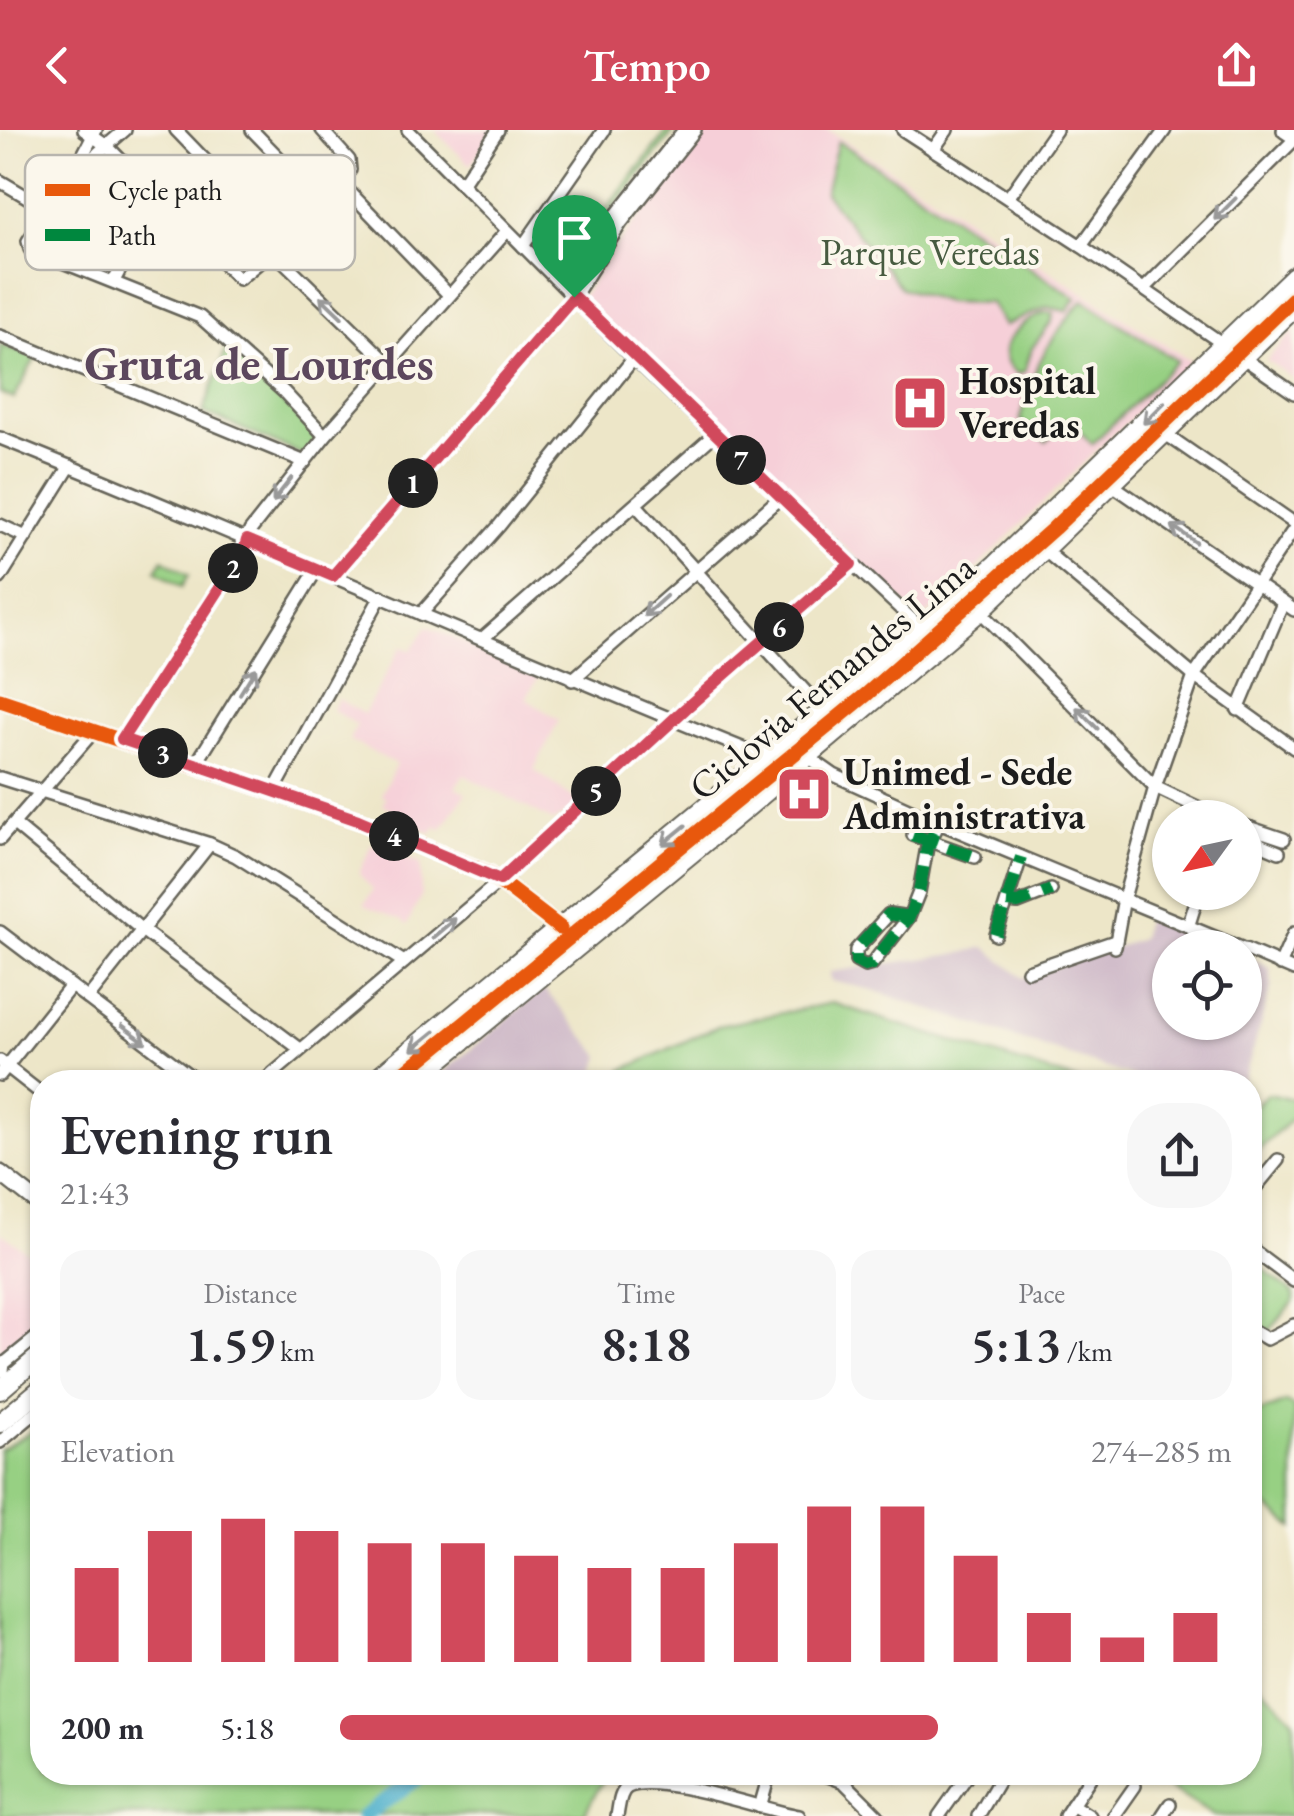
<!DOCTYPE html>
<meta charset="utf-8">
<style>
body{margin:0;font-family:"EB Garamond",serif;background:#f7f7f7;color:#2b2b33;height:100vh;display:flex;flex-direction:column;font-size:38px;white-space:nowrap}
*{box-sizing:border-box;margin:0}
p{font-size:32px;color:#7c7c81}
.icon{flex:none;width:55px;height:55px;fill:none;stroke:currentColor;stroke-width:2;stroke-linecap:round;stroke-linejoin:round}
.map{position:relative;flex:1;overflow:hidden}
.sheet{position:absolute;left:30px;top:940px;width:1232px;height:715px;display:flex;flex-direction:column;background:#fff;border-radius:40px;box-shadow:0 2px 8px #0004}
.sheet>*{flex:none}
.needle{width:65px;rotate:237deg}
.tools{position:absolute;left:1152px;top:670px;display:grid;gap:20px}
.tools a{display:grid;place-items:center;width:110px;height:110px;border-radius:50%;background:#fff;box-shadow:0 2px 8px #0004;font-size:50px}
.pin{position:absolute;display:grid;place-items:center;width:85px;height:85px;color:#fff;margin:-102px -42px;border-radius:50% 50% 50% 0;rotate:-45deg;box-shadow:0 0 10px #0007}
.pin .icon{rotate:45deg}
.km{position:absolute;width:50px;height:50px;margin:-25px;border-radius:50%;background:#222;color:#fff;font-size:28px;line-height:50px;text-align:center}
.round{display:grid;place-items:center;flex:none;width:105px;height:105px;border-radius:40px;background:#f7f7f7}
.head{display:flex;align-items:center;justify-content:space-between;height:170px;padding:0 30px}
h1{font-size:55px;font-weight:600;line-height:75px}
.figures{display:grid;grid-template-columns:repeat(3,1fr);gap:15px;height:170px;padding:10px 30px}
.figures div{display:grid;align-content:center;border-radius:25px;background:#f7f7f7;text-align:center}
.figures b{font-size:50px;font-weight:600}
.figures small{font-size:28px;font-weight:400}
.figures p{font-size:28px}
.chart{height:280px;padding:20px 30px}
.chart p{display:flex;justify-content:space-between}
.chart svg{width:100%;height:180px;margin-top:10px;stroke:#d1495b;stroke-width:6}
ul{padding:0 30px;list-style:none;font-size:32px}
li{display:grid;grid-template-columns:160px 120px 1fr;align-items:center;height:75px}
li i{height:25px;border-radius:12px;background:#d1495b}
header{display:flex;justify-content:space-between;align-items:center;height:130px;padding:0 30px;background:#d1495b;color:#fff;font-size:45px;font-weight:600}
.map>svg:first-child{display:block}
</style>
<header><svg class="icon" aria-label="back" viewBox="0 0 24 24"><path d="M15 5l-7 7 7 7"/></svg>Tempo<svg class="icon" aria-label="share" viewBox="0 0 24 24"><path d="M12 15V3M7 8l5-5 5 5M5 13v7h14v-7"/></svg></header>
<div class="map">
<svg width="1294" height="1686" viewBox="0 0 1294 1686">
<rect width="100%" height="100%" fill="#fbf7ec"/>
<filter id="ink" filterUnits="userSpaceOnUse"><feTurbulence type="fractalNoise" baseFrequency=".01" numOctaves="2"/><feDisplacementMap in="SourceGraphic" scale="20" xChannelSelector="R" yChannelSelector="G"/><feConvolveMatrix kernelMatrix="1 2 1 2 8 2 1 2 1" color-interpolation-filters="sRGB"/></filter>
<filter id="wash" filterUnits="userSpaceOnUse"><feTurbulence type="fractalNoise" baseFrequency=".0048" numOctaves="4" result="noise"/><feDisplacementMap in="SourceGraphic" scale="40" xChannelSelector="R" yChannelSelector="G"/><feGaussianBlur stdDeviation="2.25" result="paint"/><feColorMatrix in="noise" values="0 0 0 0 0 0 0 0 0 0 0 0 0 0 0 0 0 1.4 0 .05"/><feComposite in="paint" operator="in"/></filter>
<g filter="url(#wash)">
<rect width="100%" height="100%" fill="#ede6c8"/>
<g fill="#f6cfd8">
<polygon points="434,0 494,0 470,35"/>
<polygon points="709,0 828,0 1192,232 1102,315 943,471 925,486 917,485 581,168 610,124"/>
<polygon points="1294,201 1294,250 1266,230"/>
<polygon points="427,496 539,546 526,569 559,590 534,640 582,674 553,691 464,645 455,657 466,663 441,700 436,696 431,704 383,674 386,668 381,665 396,634 349,610 357,595 332,580 338,569 364,584 401,517 412,520"/>
<polygon points="371,715 421,733 421,766 407,795 402,790 364,775 373,760 359,744"/>
<polygon points="0,1102 42,1133 42,1190 0,1225"/>
</g>
<g fill="#d1bdca">
<polygon points="1147,783 1226,817 1170,818 1170,892 1245,892 1245,826 1270,838 1272,855 1243,952 1149,952 869,859 831,851 830,842 962,823 985,817 1023,848 1141,809"/>
<polygon points="544,859 601,926 593,952 431,952"/>
</g>
<g fill="#97d083" stroke="#5a7650" stroke-width="2.5">
<polygon points="668,0 675,0 564,139 560,137"/>
<polygon points="838,11 1076,168 1067,181 1046,177 1004,196 990,173 946,172 901,158 825,63"/>
<path d="M1083,170L1177,231L1092,314L1068,289L1046,312L1020,290C1034,235 1046,213 1083,170Z"/>
<path d="M1045,182L1053,183L1052,191L1032,218L1025,241L1017,244C987,219 1020,193 1045,182Z"/>
<polygon points="0,215 36,226 14,269 0,263"/>
<polygon points="227,217 326,308 308,327 203,282"/>
<polygon points="163,429 189,445 182,457 156,440"/>
<polygon points="832,873 1081,952 612,952 623,940 718,896"/>
<polygon points="1267,964 1294,969 1294,987 1250,1028 1250,981"/>
<polygon points="1250,1128 1294,1164 1294,1171 1266,1205 1250,1192"/>
<polygon points="1286,1272 1294,1277 1294,1398 1250,1362 1250,1286"/>
<polygon points="42,1296 42,1642 607,1643 584,1684 0,1686 0,1320"/>
<polygon points="1250,1545 1294,1590 1294,1686 1214,1686 1145,1643 1250,1642"/>
</g>
<g fill="none" stroke-linecap="round" stroke-linejoin="round">
<polyline stroke="#4cafcb" stroke-width="15" points="363,1686 427,1642"/>
</g>
</g>
<g filter="url(#ink)">
<g fill="none" stroke-linecap="round" stroke-linejoin="round">
<g stroke="#656358" stroke-width="16">
<g id="minor">
<polyline points="84,0 108,17 239,149 273,121 350,40 349,30 322,0"/>
<polyline points="96,0 73,44 28,111 30,119 200,187 284,262 325,306"/>
<polyline points="176,0 283,111"/>
<polyline points="252,0 322,72"/>
<polyline points="408,0 634,228 922,499"/>
<polyline points="903,0 1081,116 1294,263"/>
<polyline points="933,20 947,0"/>
<polyline points="77,41 125,0"/>
<polyline points="0,51 49,80"/>
<polyline points="341,53 449,165"/>
<polyline points="462,54 498,0"/>
<polyline points="1008,68 1056,0"/>
<polyline points="523,116 604,0"/>
<polyline points="1081,116 1165,0"/>
<polyline points="273,121 389,234"/>
<polyline points="555,148 580,130 684,0"/>
<polyline points="114,151 143,97"/>
<polyline points="1144,159 1294,10"/>
<polyline points="0,206 305,332"/>
<polyline points="1164,303 1294,393"/>
<path d="M0,308C257,411 510,525 767,628"/>
<polyline points="1111,354 1294,480"/>
<polyline points="636,375 823,581"/>
<polyline points="0,395 26,407"/>
<polyline points="1044,420 1194,546 1294,618"/>
<polyline points="333,446 574,167 621,93 695,0"/>
<polyline points="0,448 70,336"/>
<polyline points="980,481 1155,657 1220,688"/>
<polyline points="421,484 499,396 634,228"/>
<polyline points="482,509 714,305"/>
<polyline points="572,550 782,366"/>
<polyline points="1238,580 1283,473"/>
<polyline points="123,609 244,421 250,401 325,306 507,101"/>
<polyline points="807,626 834,645 939,693 1241,818"/>
<polyline points="196,634 317,439"/>
<polyline points="0,648 210,714 236,726 404,832"/>
<polyline points="274,661 381,466"/>
<polyline points="14,694 142,800 300,919"/>
<polyline points="1245,696 1284,709"/>
<polyline points="1251,698 1260,714 1279,722"/>
<polyline points="913,705 975,727"/>
<polyline points="0,709 94,601"/>
<polyline points="1007,772 1018,773 1051,760"/>
<polyline points="909,787 889,784 856,820 856,831 865,836 872,834 909,787 919,762 927,717 939,693"/>
<polyline points="1189,794 1199,762"/>
<polyline points="0,802 198,952"/>
<polyline points="996,805 1021,727"/>
<polyline points="1115,817 1124,768 1155,657 1194,546 1294,399"/>
<polyline points="1245,819 1294,840"/>
<polyline points="1280,835 1294,803"/>
<polyline points="1028,841 1115,811"/>
<polyline points="88,868 210,714"/>
<polyline points="0,931 42,964"/>
<polyline points="0,945 71,856"/>
<polyline points="263,952 500,751 685,579 851,434"/>
<polyline points="1250,1064 1278,1030"/>
<polyline points="1250,1118 1294,1151"/>
<polyline points="1250,1199 1267,1209 1294,1195"/>
<polyline points="0,1237 42,1203"/>
<polyline points="0,1312 42,1277"/>
<polyline points="818,1642 844,1652 878,1686"/>
<polyline points="1072,1675 1090,1686"/>
<polyline points="760,1677 770,1642"/>
<path d="M617,1686C619,1677 619,1662 628,1657C657,1642 764,1680 799,1686"/>
<polyline points="939,1686 970,1642"/>
<polyline points="978,1686 1004,1642"/>
<polyline points="1065,1686 1090,1648"/>
<polyline points="1114,1686 1135,1656"/>
<polyline points="1162,1686 1170,1674"/>
</g>
</g>
<g stroke="#656358" stroke-width="20">
<g id="major">
<polyline points="1285,0 1294,6"/>
<polyline points="0,570 358,690 490,744 560,798"/>
<polyline points="0,1043 42,1076"/>
</g>
</g>
<g stroke="#656358" stroke-width="22">
<g id="highway">
<polyline points="372,952 922,499 996,434 1294,146"/>
<polyline points="413,952 749,676 980,481 1294,178"/>
<polyline points="0,1238 0,1237"/>
<polyline points="0,1260 42,1224"/>
<polyline points="0,1293 42,1258"/>
</g>
</g>
<use href="#minor" stroke="#fff" stroke-width="11"/>
<use href="#major" stroke="#fff" stroke-width="15"/>
<use href="#highway" stroke="#fff" stroke-width="18"/>
<g stroke="#00873e" stroke-width="12" stroke-dasharray="25 12" stroke-linecap="butt">
<polyline points="913,705 975,727"/>
<polyline points="1007,772 1018,773 1051,760"/>
<polyline points="909,787 889,784 856,820 856,831 865,836 872,834 909,787 919,762 927,717 939,693"/>
<polyline points="996,805 1021,727"/>
</g>
<g stroke="#fbf7ec" stroke-width="21">
<g id="cycleway">
<polyline points="0,570 358,690 490,744 560,798"/>
<polyline points="393,952 867,564 1054,398 1294,168"/>
</g>
</g>
<use href="#cycleway" stroke="#e8590c" stroke-width="15"/>
</g>
<defs><path id="oneway-shaft" d="M-6 0H5M1.5-3L5.5 0L1.5 3" fill="none" stroke-width="1.6" stroke-linecap="round" stroke-linejoin="round" transform="scale(2.5)"/></defs>
<g stroke="#999">
<use href="#oneway-shaft" transform="translate(1225 79) rotate(135)"/>
<use href="#oneway-shaft" transform="translate(331 177) rotate(-136)"/>
<use href="#oneway-shaft" transform="translate(1154 283) rotate(135)"/>
<use href="#oneway-shaft" transform="translate(282 360) rotate(128)"/>
<use href="#oneway-shaft" transform="translate(1184 404) rotate(-145)"/>
<use href="#oneway-shaft" transform="translate(655 476) rotate(138)"/>
<use href="#oneway-shaft" transform="translate(248 551) rotate(-58)"/>
<use href="#oneway-shaft" transform="translate(1087 588) rotate(-135)"/>
<use href="#oneway-shaft" transform="translate(674 705) rotate(141)"/>
<use href="#oneway-shaft" transform="translate(444 798) rotate(-40)"/>
<use href="#oneway-shaft" transform="translate(134 904) rotate(37)"/>
<use href="#oneway-shaft" transform="translate(423 911) rotate(141)"/>
</g>
</g>
<g fill="none" stroke-linecap="round" stroke-linejoin="round" filter="url(#ink)">
<g stroke="#fff" stroke-width="20">
<polygon id="route" points="574,167 851,434 685,579 500,750 358,690 122,609 244,421 247,410 333,446"/>
</g>
<use href="#route" stroke="#d1495b" stroke-width="12"/>
</g>
<defs>
<g id="hospital-square" transform="scale(2.875)"><rect x="-9" y="-9" width="18" height="18" rx="4" fill="#d1495b" stroke="#fbf7ec"/><path d="M-5-5h3v3.5h4V-5h3V5h-3V1.5h-4V5h-3Z" fill="#fff"/></g>
</defs>
<g fill-rule="evenodd">
<use href="#hospital-square" x="920" y="273"/>
<use href="#hospital-square" x="804" y="664"/>
</g>
<g text-anchor="middle" stroke-width="8" stroke-linejoin="round" paint-order="stroke">
<g font-size="38" fill="#475b40" stroke="#fbf7ec">
<text x="930" y="135">Parque Veredas</text>
</g>
<g font-size="38" font-weight="bold" fill="#1c1c1c" stroke="#fbf7ec" text-anchor="start">
<text x="959" y="264">Hospital<tspan x="959" dy="44">Veredas</tspan></text>
<text x="843" y="655">Unimed - Sede<tspan x="843" dy="44">Administrativa</tspan></text>
</g>
<g font-size="38" fill="#1c1c1c" stroke="#fbf7ec">
<text transform="translate(832 547) rotate(-40)" y="13">Ciclovia Fernandes Lima</text>
</g>
<g font-size="48" font-weight="bold" fill="#5c475d" stroke="#fbf7ec">
<text x="259" y="250">Gruta de Lourdes</text>
</g>
</g>
<rect x="25" y="25" width="330" height="115" rx="15" fill="#fbf7ec" stroke="#b8b5ae" stroke-width="2.5"/>
<rect x="45" y="54" width="45" height="12" fill="#e8590c"/>
<rect x="45" y="99" width="45" height="12" fill="#00873e"/>
<g font-size="28" fill="#1c1c1c">
<text x="108" y="70">Cycle path</text>
<text x="108" y="115">Path</text>
</g>
</svg>
<div class="tools">
<a><svg class="needle" viewBox="-14 -14 28 28"><path d="M0-13l5 13h-10z" fill="#e53935"/><path d="M0 13l5-13h-10z" fill="#7c7c81"/></svg></a>
<a><svg class="icon" aria-label="locate" viewBox="0 0 24 24"><circle cx="12" cy="12" r="6"/><path d="M12 2v4M12 18v4M2 12h4M18 12h4"/></svg></a>
</div>
<div class="pin" style="left:574px;top:167px;background:#1e9e55"><svg class="icon" aria-label="arrive" viewBox="0 0 24 24"><path d="M6 21V4h12l-3 4 3 4H6"/></svg></div>
<b class="km" style="left:413px;top:353px">1</b>
<b class="km" style="left:233px;top:438px">2</b>
<b class="km" style="left:163px;top:623px">3</b>
<b class="km" style="left:394px;top:706px">4</b>
<b class="km" style="left:596px;top:661px">5</b>
<b class="km" style="left:779px;top:497px">6</b>
<b class="km" style="left:741px;top:330px">7</b>
<section class="sheet">
<div class="head"><div><h1>Evening run</h1><p>21:43</p></div><a class="round"><svg class="icon" aria-label="share" viewBox="0 0 24 24"><path d="M12 15V3M7 8l5-5 5 5M5 13v7h14v-7"/></svg></a></div>
<div class="figures">
<div><p>Distance</p><b>1.59<small> km</small></b></div>
<div><p>Time</p><b>8:18</b></div>
<div><p>Pace</p><b>5:13<small> /km</small></b></div>
</div>
<div class="chart"><p><span>Elevation</span>274–285 m</p>
<svg viewBox="0 0 160 44" preserveAspectRatio="none"><path d="M5 44V21M15 44V12M25 44V9M35 44V12M45 44V15M55 44V15M65 44V18M75 44V21M85 44V21M95 44V15M105 44V6M115 44V6M125 44V18M135 44V32M145 44V38M155 44V32"/></svg>
</div>
<ul>
<li><b>200 m</b>5:18<i style="width:67%"></i></li>
</ul>
</section>
</div>
